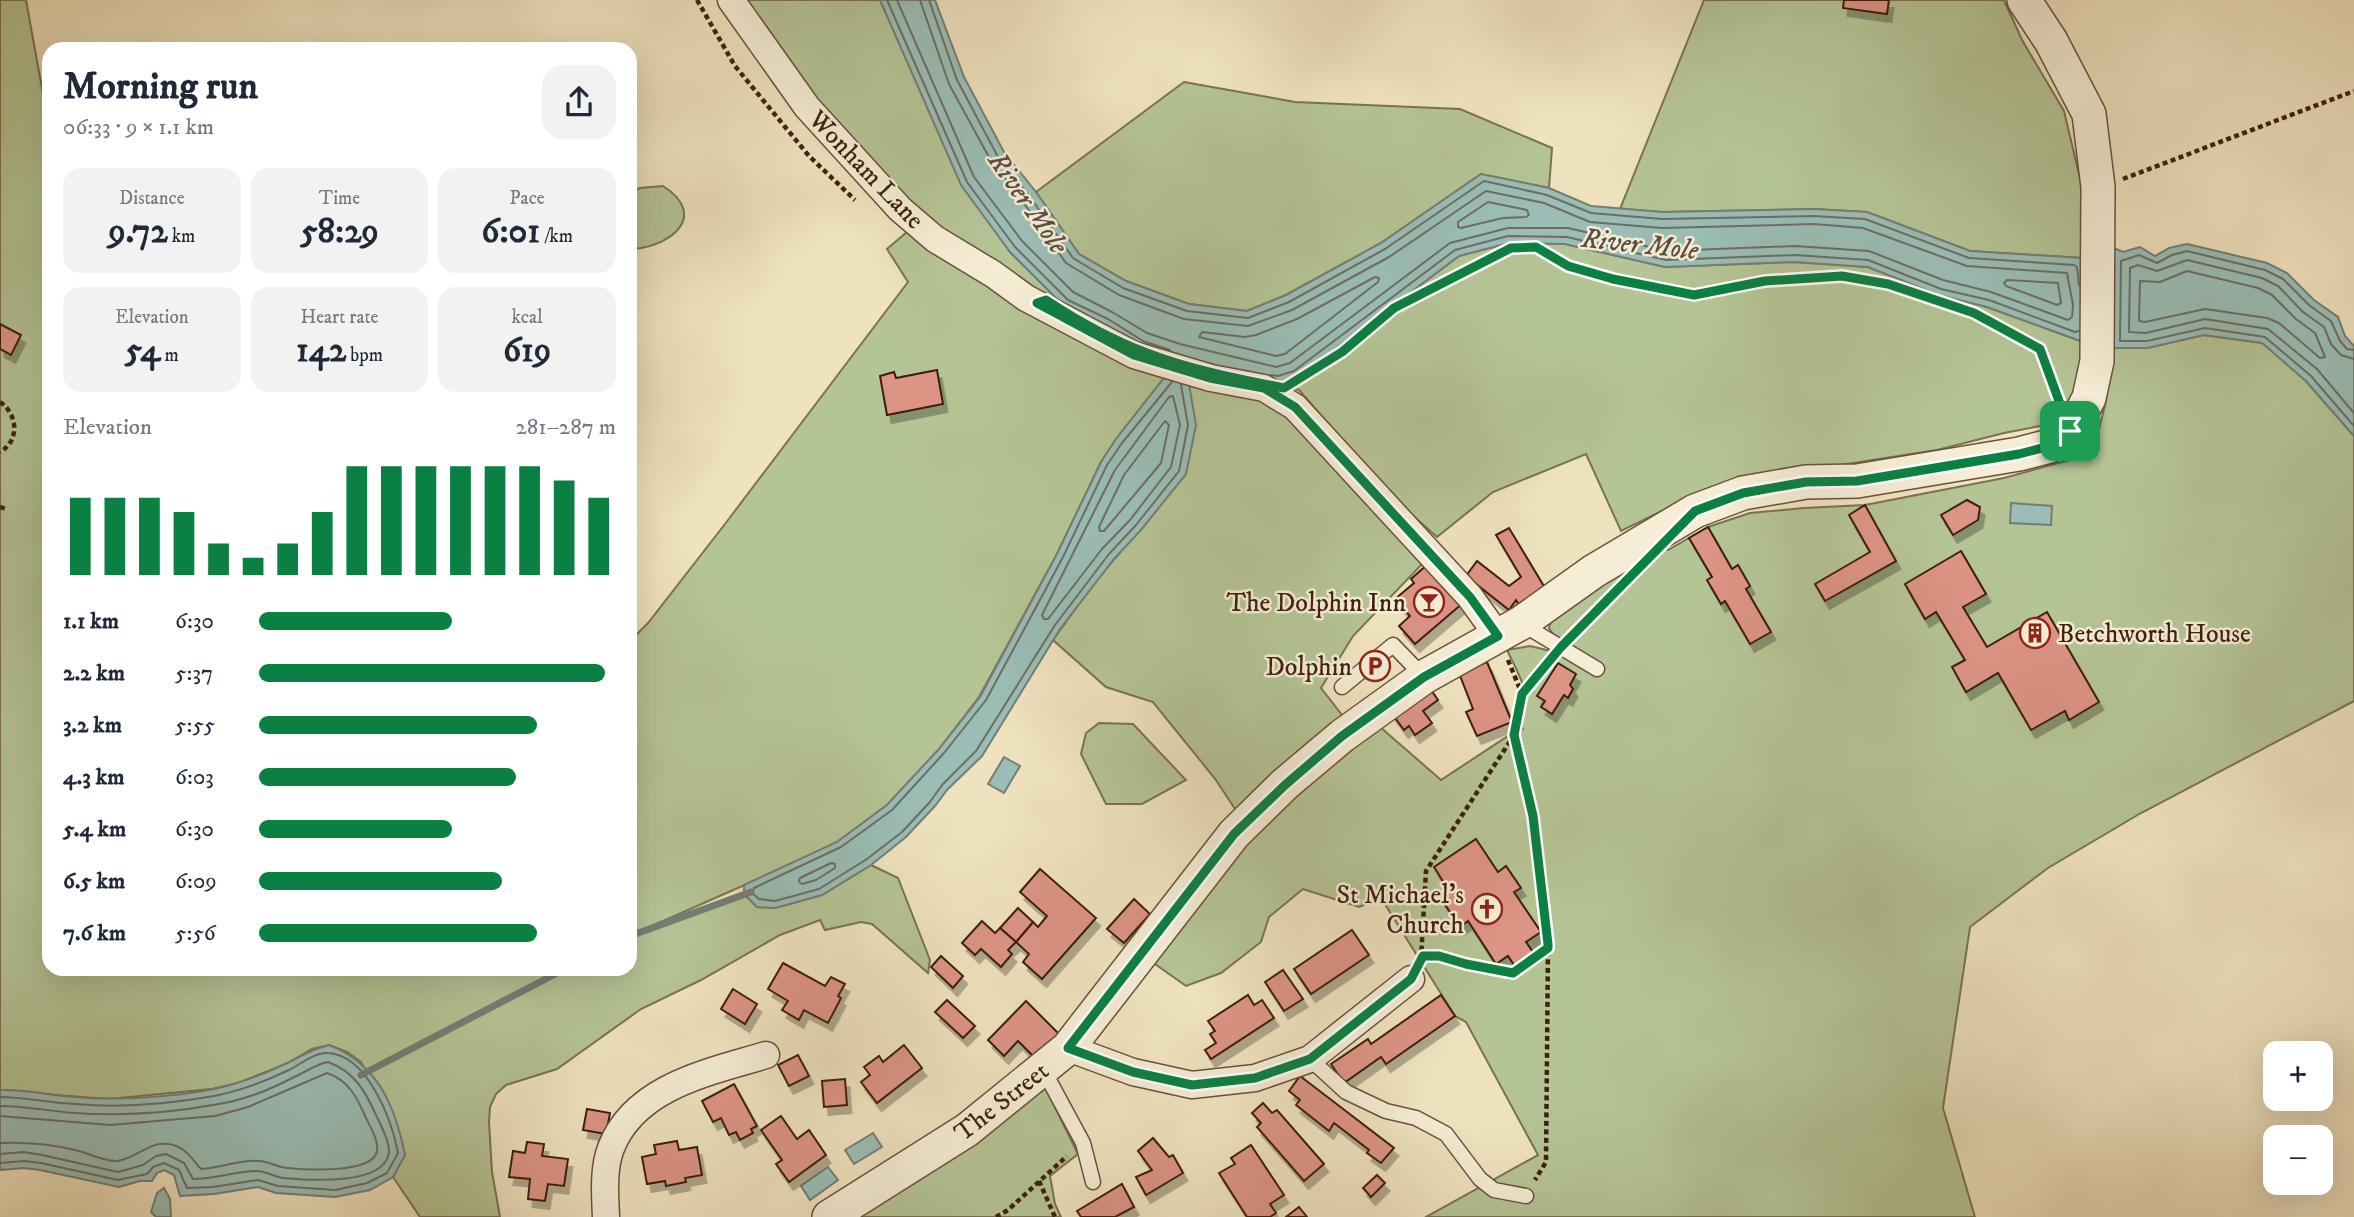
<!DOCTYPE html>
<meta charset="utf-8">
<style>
body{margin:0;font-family:"IM FELL DW Pica",serif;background:#f2f2f3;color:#1f2937;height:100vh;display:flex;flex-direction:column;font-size:26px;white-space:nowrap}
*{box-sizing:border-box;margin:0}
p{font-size:23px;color:#747a83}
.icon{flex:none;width:38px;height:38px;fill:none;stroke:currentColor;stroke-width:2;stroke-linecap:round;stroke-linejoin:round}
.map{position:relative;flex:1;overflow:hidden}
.side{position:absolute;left:42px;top:42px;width:595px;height:934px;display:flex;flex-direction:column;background:#fff;border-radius:21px;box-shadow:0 7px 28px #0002}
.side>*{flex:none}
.buttons{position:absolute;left:2263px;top:1041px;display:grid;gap:14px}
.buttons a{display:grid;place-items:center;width:70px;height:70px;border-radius:14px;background:#fff;box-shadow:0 7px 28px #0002;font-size:35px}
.pin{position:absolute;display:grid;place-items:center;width:60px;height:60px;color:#fff;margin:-30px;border-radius:14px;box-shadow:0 4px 10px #0006}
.round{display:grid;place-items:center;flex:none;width:74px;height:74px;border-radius:21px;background:#f2f2f3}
.head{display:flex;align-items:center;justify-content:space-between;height:119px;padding:0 21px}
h1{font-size:38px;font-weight:700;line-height:52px}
.stats{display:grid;grid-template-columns:repeat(3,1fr);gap:10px;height:119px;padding:7px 21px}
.stats div{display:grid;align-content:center;border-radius:18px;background:#f2f2f3;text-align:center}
.stats b{font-size:35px;font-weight:700}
.stats small{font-size:19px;font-weight:400}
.stats p{font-size:19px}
.chart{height:196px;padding:14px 21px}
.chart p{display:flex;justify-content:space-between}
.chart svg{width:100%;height:126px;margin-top:7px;stroke:#0b8043;stroke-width:6}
ul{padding:0 21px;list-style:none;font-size:23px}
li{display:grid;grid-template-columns:112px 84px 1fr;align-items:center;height:52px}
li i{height:18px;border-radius:9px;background:#0b8043}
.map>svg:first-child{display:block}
</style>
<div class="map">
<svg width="2354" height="1217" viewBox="0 0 2354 1217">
<defs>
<filter id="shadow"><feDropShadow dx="4.5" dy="8" stdDeviation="0" flood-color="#0004"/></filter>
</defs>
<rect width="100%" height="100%" fill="#efe3bf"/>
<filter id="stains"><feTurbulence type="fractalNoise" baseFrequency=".00286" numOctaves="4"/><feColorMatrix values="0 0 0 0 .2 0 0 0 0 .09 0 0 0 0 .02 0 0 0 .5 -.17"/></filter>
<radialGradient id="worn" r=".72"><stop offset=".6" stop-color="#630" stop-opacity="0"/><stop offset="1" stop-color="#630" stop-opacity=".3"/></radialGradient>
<g fill="#b5c495" stroke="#7a7252" stroke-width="2">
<polygon points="0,0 26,0 49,127 49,970 630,970 630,641 648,623 725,524 908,282 887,249 907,232 1167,374 1116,439 1101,462 1057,554 979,697 939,749 887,805 837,842 801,860 636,933 744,894 757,907 775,908 822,895 871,865 898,878 930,960 928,973 872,924 861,922 825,930 820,920 780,935 701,980 641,1009 557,1069 506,1085 496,1094 490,1107 489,1122 492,1172 500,1217 420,1217 393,1177 405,1154 361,1062 347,1052 329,1045 312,1049 286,1064 238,1083 212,1089 109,1099 0,1091"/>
<polygon points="742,0 880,0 908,62 1010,252 1064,306 924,222 852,147"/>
<polygon points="1704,0 2004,0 2022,40 2064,111 2082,187 2083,258 1970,251 1867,212 1814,209 1662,212 1620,209"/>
<polygon points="1184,82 1295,102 1460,109 1552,148 1549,188 1481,174 1381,243 1286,295 1247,311 1189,304 1126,281 1079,254 1036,192"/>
<path d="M663,186C708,215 673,245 634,249L630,246V194L640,188Z"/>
<polygon points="1508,243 1565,244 1665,267 1794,262 1868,267 1939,295 1987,307 2086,343 2071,403 2045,425 2004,433 1937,450 1821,468 1664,510 1621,531 1586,454 1493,492 1437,537 1391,496 1299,390 1278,384 1298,377 1459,256"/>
<path d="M2204,335L2263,343L2306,381L2354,436V701L2141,813L2048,868L1970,927L1943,1108L1975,1217H1426L1538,1155L1466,1022L1455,1016L1381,898L1359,907L1303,889L1269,917L1261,942L1221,973L1186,986L1155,964L1154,954L1258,827L1379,726L1441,780L1508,736L1523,729L1520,722C1535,697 1518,674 1507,650L1530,646L1563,654L1569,646L1553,634L1549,628L1551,620L1660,542L1668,550L1708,527L1750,513L1804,508L1865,505L2004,478L2073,459L2096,441L2106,401L2111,348H2147Z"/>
<polygon points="1188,378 1280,406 1425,561 1353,636 1321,688 1346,720 1237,812 1216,780 1153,702 1106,687 1053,640 1095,582 1186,474"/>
<polygon points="1099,723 1133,724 1186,780 1142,804 1106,804 1081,754 1086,733"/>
<polygon points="1043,1083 1078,1154 1050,1176 1055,1204 1061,1217 848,1217"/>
</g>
<g fill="#9abeb6" stroke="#757e74" stroke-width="2">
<polygon points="880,0 935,0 964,77 1004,152 1036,192 1079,254 1126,281 1189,304 1247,311 1286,295 1381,243 1481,174 1549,188 1591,206 1663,212 1814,209 1867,212 1970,251 2083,258 2086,343 1987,307 1939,295 1868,267 1794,262 1665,267 1565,244 1509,243 1459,256 1298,377 1278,384 1140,347 1064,306 1010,252 961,185"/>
<polygon points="2187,244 2267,263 2287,273 2314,300 2338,317 2345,336 2354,346 2354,436 2306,381 2262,343 2204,335 2147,348 2111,348 2114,248 2123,252 2140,247 2155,256 2169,248"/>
<polygon points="1167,374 1188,378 1196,425 1186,474 1141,530 1114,559 1060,629 982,756 947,790 935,806 906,837 871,865 822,895 775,908 757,907 744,894 744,885 837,842 887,805 939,749 980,697 1057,554 1101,462 1116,439"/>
<polygon points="2011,503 2052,506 2051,525 2010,523"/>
<polygon points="1004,757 1020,766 1004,793 988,784"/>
<path d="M329,1045C378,1064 395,1106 405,1155L393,1177L370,1190L335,1197L276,1193L258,1187L214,1194L180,1196L174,1175L164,1170L157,1173L152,1181H140L119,1187L40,1170L24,1168L0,1170V1090C25,1089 49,1095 75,1097C116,1101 173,1097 214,1089C238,1084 262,1075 285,1064C300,1057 312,1049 329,1045Z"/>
<polygon points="873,1133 882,1147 854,1164 845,1150"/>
<polygon points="828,1167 838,1180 810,1200 801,1186"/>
<polygon points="164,1188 170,1199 171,1217 156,1217 151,1212 157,1193"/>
</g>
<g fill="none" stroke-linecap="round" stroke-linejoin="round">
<g stroke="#6c6e63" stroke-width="2">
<polyline points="887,0 967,182 1015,247 1068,300 1108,319 1143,341 1170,350"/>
<polyline points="897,0 974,177 1022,241 1073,292 1112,312 1147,333 1180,344 1276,367 1290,363 1450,243 1508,228 1568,228 1667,251 1795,246 1869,251 1943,280 1991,292 2068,320 2072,317 2073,305 2067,273 1967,266 1863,228 1814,224 1662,228 1590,222 1544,203 1486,191 1389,257 1292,310 1248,326 1184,319 1119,295 1066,263 1023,202 990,159 949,84 920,0"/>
<polyline points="929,0 957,80 997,155 1030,197 1073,258 1123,288 1187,311 1248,318 1289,302 1385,249 1484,181 1547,195 1591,213 1662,219 1814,216 1865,219 1969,258 2074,265 2077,267 2079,285"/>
<polygon points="1488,202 1527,210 1529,215 1526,217 1503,218 1461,228 1458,227 1458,222"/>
<polygon points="2187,271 2258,288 2272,295 2296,319 2315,333 2325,357 2320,358 2279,323 2267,318 2205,309 2145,322 2139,321 2140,281 2160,282"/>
<polygon points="1375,277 1379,278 1378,282 1285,354 1276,356 1199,337 1202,332 1245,337 1256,335 1297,319"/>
<polygon points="2007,280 2058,283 2061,303 2057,305 2006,286 2004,283"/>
<polyline points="2354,350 2347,349 2340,341 2331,321 2309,305 2283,279 2265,270 2187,251 2172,255 2157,263 2139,255 2121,261 2120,341 2147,341 2205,328 2265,337 2311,376 2354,426"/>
<polyline points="2354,359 2341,355 2331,344 2324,327 2303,312 2278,286 2262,278 2187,260 2157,271 2138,265 2130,268 2129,332 2146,333 2205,319 2268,329 2317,369 2354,413"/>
<polyline points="1271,375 1278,376 1294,371 1455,250 1508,236 1567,237 1666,260 1795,255 1868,260 1941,289 1989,300 2075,332 2079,331"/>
<polyline points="1172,382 1122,443 1107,465 1063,557 986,700 944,753 892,810 841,847 754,888 752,893 759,899 775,901 819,889 867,859 902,832 930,802 942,785 976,751 1055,625 1109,554 1136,525 1179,471 1188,425 1181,385"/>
<polygon points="1173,396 1180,425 1171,467 1130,520 1102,549 1048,619 1044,619 1042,615 1115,470 1169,397"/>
<polygon points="1165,421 1169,425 1161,463 1104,531 1100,531 1099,527 1124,475"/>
<polygon points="831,863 835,864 835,868 816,880 802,884 799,882 800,878"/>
<path d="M0,1097C25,1097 49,1103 75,1104C119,1108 169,1104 214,1096C239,1091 266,1081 289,1070C301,1064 315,1052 328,1053C368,1055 392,1121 398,1153L387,1173L367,1183L335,1190L278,1186L258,1180L213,1187L187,1188L179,1170L164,1163L153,1167L147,1174L118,1180L41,1163L24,1161L0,1163"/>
<path d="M0,1106C25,1106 49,1111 74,1113C120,1116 169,1113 213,1105C241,1101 270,1090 294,1077C306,1072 316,1064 328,1062C355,1072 365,1091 376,1115C381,1126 389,1139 389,1151C387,1187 306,1180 283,1178C274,1177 266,1171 257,1171C236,1171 215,1179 193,1179L184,1163L166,1154L156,1156L143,1165L118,1172L42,1155L24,1152L0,1154"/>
<path d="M0,1116L110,1125L215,1116L248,1107L327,1073C348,1080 357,1097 365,1116C369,1125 379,1140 377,1151C373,1175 298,1170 281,1167C274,1165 268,1162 260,1161C241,1159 221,1168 201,1169C191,1158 185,1146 168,1144C149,1141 136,1159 117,1161C105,1162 88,1153 75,1150C50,1144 26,1142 0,1143"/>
</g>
<g stroke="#757e74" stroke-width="7">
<polyline points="630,936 751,892"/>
<polyline points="361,1075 563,970"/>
</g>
</g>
<g fill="#dc9485" stroke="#3e1f10" stroke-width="2" filter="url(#shadow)">
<polygon points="1844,0 1889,0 1887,14 1843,8"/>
<polygon points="0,324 21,335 11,355 0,349"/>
<polygon points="937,370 943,404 887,415 880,376 894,372 896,378"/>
<polygon points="1967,500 1980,507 1978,520 1953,535 1941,515"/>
<polygon points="1865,505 1896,561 1825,601 1815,584 1870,552 1849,515"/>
<polygon points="1708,527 1732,569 1738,565 1750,586 1746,589 1771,632 1750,644 1725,601 1721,604 1707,580 1712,577 1689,538"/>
<polygon points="1509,528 1545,588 1519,605 1516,600 1509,610 1466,576 1477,561 1509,586 1521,577 1496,535"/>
<polygon points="1961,551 1986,594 1963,607 1987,647 2047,612 2099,702 2069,720 2065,711 2031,730 1998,673 1966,692 1952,667 1965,660 1936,612 1925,619 1905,584"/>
<polygon points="1429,563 1463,603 1415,644 1399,626 1410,616 1395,599 1414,583 1411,579"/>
<polygon points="1487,662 1512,722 1477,736 1466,712 1473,709 1459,673"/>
<polygon points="1558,663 1576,674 1570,685 1573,689 1568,698 1564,695 1552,714 1541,707 1545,701 1537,696"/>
<polygon points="1427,684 1438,700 1423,711 1432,723 1415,735 1409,726 1404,730 1390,711"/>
<polygon points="1476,839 1498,872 1506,866 1521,888 1514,892 1541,932 1526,942 1533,952 1514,965 1508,956 1496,964 1468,921 1460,927 1440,897 1449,891 1434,867"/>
<polygon points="1040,869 1096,918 1042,979 1023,962 1029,954 1016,942 1033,922 1038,927 1047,916 1020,892"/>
<polygon points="1134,899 1150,914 1124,943 1107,929"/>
<polygon points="1018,908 1033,922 1016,942 1000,928"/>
<polygon points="982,921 995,933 1000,928 1016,942 1008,950 1012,954 1001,967 981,949 975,955 962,943"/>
<polygon points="1352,930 1369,955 1311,994 1294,969"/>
<polygon points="941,956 963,976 953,988 931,967"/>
<polygon points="783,963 825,986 831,977 845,984 838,996 841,998 828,1023 804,1010 799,1020 782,1010 788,1001 768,989"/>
<polygon points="1283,970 1303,999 1284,1011 1265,982"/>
<polygon points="733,989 757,1004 745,1024 721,1009"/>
<polygon points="1248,995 1254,1005 1262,1000 1274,1018 1211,1059 1205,1050 1216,1043 1210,1034 1215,1031 1208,1021"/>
<polygon points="1441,995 1455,1016 1386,1064 1381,1057 1344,1083 1331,1064 1368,1039 1371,1044"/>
<polygon points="947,1000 975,1026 963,1038 935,1012"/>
<polygon points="1026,1001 1060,1035 1036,1059 1018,1041 1004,1056 988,1040"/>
<polygon points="904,1045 922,1068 877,1103 861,1082 870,1075 864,1067 879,1056 883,1062"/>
<polygon points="798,1055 809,1076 789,1086 778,1065"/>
<polygon points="1300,1076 1394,1148 1381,1163 1367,1153 1369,1150 1334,1123 1329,1131 1296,1105 1300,1100 1289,1091"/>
<polygon points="845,1079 847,1105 824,1107 822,1081"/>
<polygon points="734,1084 757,1126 751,1129 753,1133 740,1140 736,1132 729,1135 721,1118 713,1122 702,1101"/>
<polygon points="1263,1103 1272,1113 1277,1110 1324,1164 1304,1181 1257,1127 1261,1123 1252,1113"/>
<polygon points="587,1109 610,1113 606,1134 583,1130"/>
<polygon points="781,1116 797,1139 809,1130 826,1155 789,1182 776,1164 782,1160 761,1130"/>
<polygon points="1153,1138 1169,1157 1173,1155 1183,1173 1146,1195 1136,1177 1152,1170 1138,1151"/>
<polygon points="677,1141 679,1150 697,1147 702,1175 685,1178 686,1182 666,1186 665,1181 647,1184 642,1157 656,1154 654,1145"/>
<polygon points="527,1142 544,1144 542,1156 568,1159 564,1186 548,1184 545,1201 528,1199 530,1179 509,1177 513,1151 525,1153"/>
<polygon points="1251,1145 1284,1195 1270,1204 1276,1213 1270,1217 1247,1217 1219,1173 1235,1164 1231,1158"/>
<polygon points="1377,1175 1385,1183 1371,1197 1363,1188"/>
<polygon points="1122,1184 1134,1207 1115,1217 1081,1217 1077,1211"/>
<polygon points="1299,1207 1307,1217 1286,1217"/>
</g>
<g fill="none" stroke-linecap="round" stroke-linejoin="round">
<g stroke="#6a503c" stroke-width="17">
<g id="service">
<polyline points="1522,624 1597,669"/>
<polyline points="1342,687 1393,645 1424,677"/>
<polyline points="1310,1059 1346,1092 1386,1111 1416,1118 1446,1134 1480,1179 1494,1190 1526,1196"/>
<polyline points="1043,1069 1083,1143 1093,1182"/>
</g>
</g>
<g stroke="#6a503c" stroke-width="29">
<g id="minor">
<polyline points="731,0 807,107 900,209 935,239 993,274 1026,298 1134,355 1211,378 1264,388 1295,407 1470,597 1498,636"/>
<polyline points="1068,1048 1133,1072 1192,1085 1255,1078 1310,1059 1411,979"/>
<path d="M606,1217C605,1195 603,1168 611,1148C635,1086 710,1072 766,1055"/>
</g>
</g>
<g stroke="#6a503c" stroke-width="36">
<polyline id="tertiary" points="829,1217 967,1130 1068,1048 1234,834 1285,784 1342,736 1424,677 1521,623 1594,571 1695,511 1743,493 1806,482 1857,481 2019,454 2050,446 2072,430 2089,398 2097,361 2098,187 2089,114 2051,41 2024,0"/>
</g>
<g stroke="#3e1f10" stroke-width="4.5" stroke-dasharray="5 3.5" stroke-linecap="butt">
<polyline points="697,0 735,66 809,156 855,200"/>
<polyline points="2123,179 2354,91"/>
<polyline points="1297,380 1342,352 1393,308 1511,248 1536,247 1568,266 1613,279 1694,295 1765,281 1842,276 1888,284 1974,313 2040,349 2057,398"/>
<path d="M0,402C18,414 20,441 0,452"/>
<polyline points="0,507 6,509"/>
<polyline points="1573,635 1613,594"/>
<polyline points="1508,660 1522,694 1514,735 1533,816 1548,944 1546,1162 1535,1180"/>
<polyline points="1522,694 1551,660"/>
<polyline points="1423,955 1439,956 1466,964 1513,973 1548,948"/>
<polyline points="1421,959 1426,871 1514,735"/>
<polyline points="1039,1181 1055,1217"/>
<polyline points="996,1217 1008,1210 1067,1156"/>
</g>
<use href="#service" stroke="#f5edd5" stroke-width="14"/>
<use href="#minor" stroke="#f5edd5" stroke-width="26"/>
<use href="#tertiary" stroke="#f5edd5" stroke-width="33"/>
</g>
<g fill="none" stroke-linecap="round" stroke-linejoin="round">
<g stroke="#fff" stroke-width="14">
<path id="route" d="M1536,247L1568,266L1613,279L1694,295L1765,281L1842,276L1888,284L1974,313L2040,349L2070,431L2050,446L2019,454L1857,481L1806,482L1743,493L1695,511L1561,647L1522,694L1514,735L1533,816L1548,944V948L1513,973L1466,964L1439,956H1423L1411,979L1310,1059L1255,1078L1192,1085L1133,1072L1068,1048L1234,834L1285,785L1342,736L1424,677L1498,636L1470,597L1295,407L1264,388L1210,378L1134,355L1037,303L1046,300C1078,321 1112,340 1147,353C1191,370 1239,379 1284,388L1342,352L1394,308L1511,248Z"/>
</g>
<use href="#route" stroke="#0b8043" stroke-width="9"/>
</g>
<defs>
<g id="bar-ring" transform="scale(1.575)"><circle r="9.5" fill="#f5edd5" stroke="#8f2418" stroke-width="1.5"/><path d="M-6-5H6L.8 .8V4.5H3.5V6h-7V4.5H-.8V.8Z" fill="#8f2418"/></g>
<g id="building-ring" transform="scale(1.575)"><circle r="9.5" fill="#f5edd5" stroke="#8f2418" stroke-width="1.5"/><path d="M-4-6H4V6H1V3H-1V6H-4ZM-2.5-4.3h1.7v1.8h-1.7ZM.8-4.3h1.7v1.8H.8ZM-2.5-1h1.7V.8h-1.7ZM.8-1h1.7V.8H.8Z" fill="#8f2418"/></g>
<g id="parking-ring" transform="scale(1.575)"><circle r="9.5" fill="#f5edd5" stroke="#8f2418" stroke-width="1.5"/><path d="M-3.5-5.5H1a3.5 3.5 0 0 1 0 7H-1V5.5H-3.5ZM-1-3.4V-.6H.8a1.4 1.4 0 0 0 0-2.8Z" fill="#8f2418"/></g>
<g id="church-ring" transform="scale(1.575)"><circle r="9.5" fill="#f5edd5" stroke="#8f2418" stroke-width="1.5"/><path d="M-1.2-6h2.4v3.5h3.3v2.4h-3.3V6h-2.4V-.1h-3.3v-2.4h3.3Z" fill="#8f2418"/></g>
</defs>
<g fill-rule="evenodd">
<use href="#bar-ring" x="1429" y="602"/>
<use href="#building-ring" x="2035" y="633"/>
<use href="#parking-ring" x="1375" y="666"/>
<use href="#church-ring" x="1487" y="909"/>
</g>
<g text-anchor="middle" stroke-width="5" stroke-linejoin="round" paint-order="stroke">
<g font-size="26" fill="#3e1f10" stroke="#f5edd5">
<text transform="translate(867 169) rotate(46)" y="9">Wonham Lane</text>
<text transform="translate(1001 1101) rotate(-38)" y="9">The Street</text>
</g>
<g font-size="26" fill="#3e1f10" stroke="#f5edd5" text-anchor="end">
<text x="1406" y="611">The Dolphin Inn</text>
<text x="2058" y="642" text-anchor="start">Betchworth House</text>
<text x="1352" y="675">Dolphin</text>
<text x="1464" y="903">St Michael's<tspan x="1464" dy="30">Church</tspan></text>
</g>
<g font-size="28" font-style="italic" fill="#5a4f42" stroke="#f5edd5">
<text transform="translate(1029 202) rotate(55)" y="10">River Mole</text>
<text transform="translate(1640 243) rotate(6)" y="10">River Mole</text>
</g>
</g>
<rect width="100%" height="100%" filter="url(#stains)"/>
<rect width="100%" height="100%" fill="url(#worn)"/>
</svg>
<div class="buttons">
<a>+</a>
<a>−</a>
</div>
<div class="pin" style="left:2070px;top:431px;background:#1e9e55"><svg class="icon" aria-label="arrive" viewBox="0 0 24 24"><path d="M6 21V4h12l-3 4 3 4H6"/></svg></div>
<section class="side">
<div class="head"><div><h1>Morning run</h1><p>06:33 · 9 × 1.1 km</p></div><a class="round"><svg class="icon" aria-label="share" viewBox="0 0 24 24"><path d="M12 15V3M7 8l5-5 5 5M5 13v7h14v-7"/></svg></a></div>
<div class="stats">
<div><p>Distance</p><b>9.72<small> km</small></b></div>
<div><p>Time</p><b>58:29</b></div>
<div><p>Pace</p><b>6:01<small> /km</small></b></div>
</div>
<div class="stats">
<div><p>Elevation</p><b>54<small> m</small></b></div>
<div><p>Heart rate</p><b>142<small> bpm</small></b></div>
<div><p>kcal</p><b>619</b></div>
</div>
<div class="chart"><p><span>Elevation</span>281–287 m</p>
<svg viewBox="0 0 160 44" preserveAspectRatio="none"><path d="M5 44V17M15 44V17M25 44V17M35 44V22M45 44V33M55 44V38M65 44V33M75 44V22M85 44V6M95 44V6M105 44V6M115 44V6M125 44V6M135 44V6M145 44V11M155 44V17"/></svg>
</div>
<ul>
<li><b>1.1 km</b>6:30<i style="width:54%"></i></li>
<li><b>2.2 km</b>5:37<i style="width:97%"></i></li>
<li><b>3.2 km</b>5:55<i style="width:78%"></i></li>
<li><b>4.3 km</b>6:03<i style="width:72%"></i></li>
<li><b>5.4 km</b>6:30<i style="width:54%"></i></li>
<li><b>6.5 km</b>6:09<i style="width:68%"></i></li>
<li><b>7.6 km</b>5:56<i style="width:78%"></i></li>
</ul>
</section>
</div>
